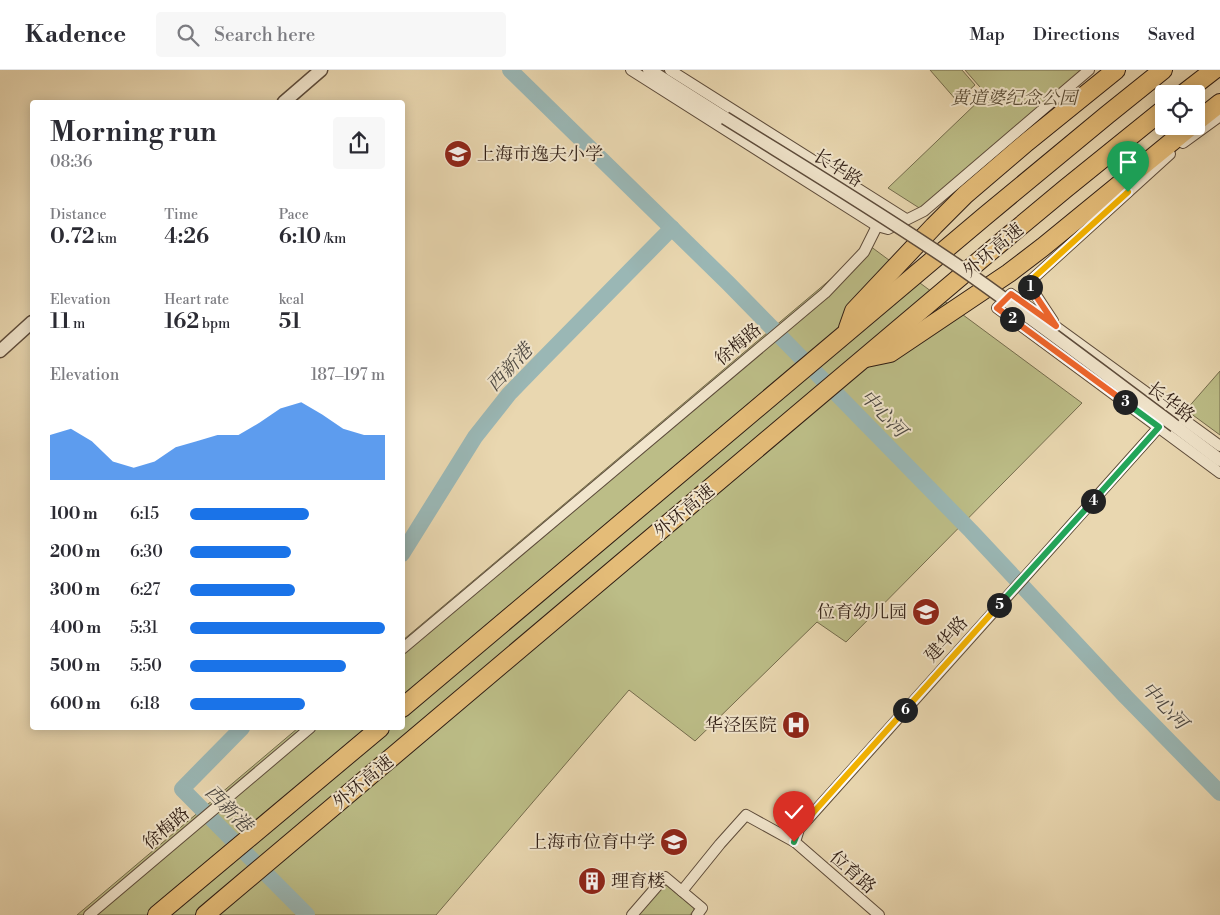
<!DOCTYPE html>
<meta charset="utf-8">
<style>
body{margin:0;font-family:"Libre Bodoni","Noto Serif SC",serif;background:#f7f7f7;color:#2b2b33;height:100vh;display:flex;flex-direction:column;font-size:19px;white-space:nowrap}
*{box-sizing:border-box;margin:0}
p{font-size:16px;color:#7c7c81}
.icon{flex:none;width:28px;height:28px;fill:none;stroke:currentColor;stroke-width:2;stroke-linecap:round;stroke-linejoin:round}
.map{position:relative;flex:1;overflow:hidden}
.drawer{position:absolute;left:30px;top:30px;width:375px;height:630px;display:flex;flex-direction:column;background:#fff;border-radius:5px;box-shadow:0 2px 12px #0003}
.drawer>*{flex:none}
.buttons{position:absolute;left:1155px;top:15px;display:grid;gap:10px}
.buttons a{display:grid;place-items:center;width:50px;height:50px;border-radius:5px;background:#fff;box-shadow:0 2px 12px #0003;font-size:25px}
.pin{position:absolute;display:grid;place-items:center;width:42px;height:42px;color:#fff;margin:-51px -21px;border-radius:50% 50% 50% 0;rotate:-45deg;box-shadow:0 0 5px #0007}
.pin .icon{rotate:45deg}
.km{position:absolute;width:25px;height:25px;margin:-12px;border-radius:50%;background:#222;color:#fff;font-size:14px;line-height:25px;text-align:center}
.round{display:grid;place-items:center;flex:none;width:52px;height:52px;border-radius:5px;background:#f7f7f7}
.headline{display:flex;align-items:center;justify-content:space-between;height:85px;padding:0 20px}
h1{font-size:28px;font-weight:600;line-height:38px}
.metrics{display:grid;grid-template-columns:repeat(3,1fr);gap:8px;height:85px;padding:5px 20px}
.metrics div{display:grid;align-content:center}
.metrics b{font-size:21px;font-weight:600}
.metrics small{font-size:14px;font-weight:400}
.metrics p{font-size:14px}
.chart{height:140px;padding:10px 20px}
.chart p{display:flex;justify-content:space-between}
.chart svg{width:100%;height:90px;margin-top:5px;fill:#1a73e8;opacity:.7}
ul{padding:0 20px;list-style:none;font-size:16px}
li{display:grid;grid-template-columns:80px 60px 1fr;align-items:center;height:38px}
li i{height:12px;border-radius:6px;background:#1a73e8}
header{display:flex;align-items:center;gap:30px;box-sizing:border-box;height:70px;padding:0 25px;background:#fff;border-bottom:1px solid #e1e1e2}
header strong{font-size:24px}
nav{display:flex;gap:28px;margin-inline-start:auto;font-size:18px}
.search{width:350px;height:45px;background:#f7f7f7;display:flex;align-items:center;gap:12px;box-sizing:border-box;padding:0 18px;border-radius:5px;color:#7c7c81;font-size:19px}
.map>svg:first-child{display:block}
</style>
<header>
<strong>Kadence</strong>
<div class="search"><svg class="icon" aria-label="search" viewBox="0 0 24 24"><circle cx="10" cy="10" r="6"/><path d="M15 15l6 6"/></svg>Search here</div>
<nav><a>Map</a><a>Directions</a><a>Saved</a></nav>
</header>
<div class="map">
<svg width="1220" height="845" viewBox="0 0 1220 845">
<rect width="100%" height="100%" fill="#e9d7b0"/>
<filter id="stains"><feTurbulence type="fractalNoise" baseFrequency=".004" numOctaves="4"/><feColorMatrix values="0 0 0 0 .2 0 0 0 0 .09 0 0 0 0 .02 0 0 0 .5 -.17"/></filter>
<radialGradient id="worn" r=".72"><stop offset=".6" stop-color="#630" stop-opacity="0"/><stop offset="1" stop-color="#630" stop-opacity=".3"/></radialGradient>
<g fill="#bcbd87" stroke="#756c4d">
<polygon points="930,0 962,0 975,15 957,31"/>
<polygon points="965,0 1089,0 924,141 888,118 986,24"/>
<polygon points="870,176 1082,333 846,572 817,552 695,671 629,620 436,845 77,845 298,658 402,658 403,570"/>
<polygon points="1220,301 1220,365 1186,340"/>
<polygon points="665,814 694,838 694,840 690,845 638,845 663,815"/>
</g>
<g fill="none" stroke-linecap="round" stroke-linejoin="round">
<g stroke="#9ab7b5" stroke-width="16">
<polyline points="510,0 728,213 971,461 1126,627 1220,723"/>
<polyline points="402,484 475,367 509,324 542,290 672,158"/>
<polyline points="242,658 182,719 307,845"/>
</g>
<g stroke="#5d4b3a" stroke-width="12">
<g id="minor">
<polyline points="631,0 877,156 888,159 924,141 1089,0"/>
<polyline points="670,0 906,149"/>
<polyline points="1183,73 1220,46"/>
<polyline points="1053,251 1028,213 1170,84"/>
<polyline points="1220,376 1011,224 997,238 1220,403"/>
<polyline points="402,579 825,223 864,182 877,156"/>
<polyline points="682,821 720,774 746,745 795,772"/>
<polyline points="89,845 310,658"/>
<polyline points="632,845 665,807 702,838 697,845"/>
<polyline points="879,845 795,772 799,759 1159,357"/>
</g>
</g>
<g stroke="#5d4b3a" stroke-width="15">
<g id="tertiary">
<polyline points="649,0 725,48"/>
<polyline points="284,32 321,0"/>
<polyline points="0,281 32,252"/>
<polyline points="1175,356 1220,390"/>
</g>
</g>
<g stroke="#2e1c13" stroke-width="20">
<g id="motorway">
<polyline points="1183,24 1214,0"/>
<polyline points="1196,52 1220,33"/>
<polyline points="848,258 854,241 934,156 965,125 1027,72 1116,0"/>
<polyline points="866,288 890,283 1009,203 1043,177 1191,56"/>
<polyline points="402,638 985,146 1107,45 1163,0"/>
<polyline points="157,845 380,658"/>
<polyline points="205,845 1005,169 1065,119 1164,39"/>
</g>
</g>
<use href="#minor" stroke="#f1e5cc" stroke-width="10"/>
<use href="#tertiary" stroke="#f1e5cc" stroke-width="12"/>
<use href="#motorway" stroke="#e4bc78" stroke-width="18"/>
<g stroke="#5d4b3a" stroke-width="15" stroke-linecap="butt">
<path id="tertiary-bridge" d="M725,48C802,96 880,143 955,194C1030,246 1102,302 1175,356"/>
</g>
<use href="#tertiary-bridge" stroke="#f1e5cc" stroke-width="12"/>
</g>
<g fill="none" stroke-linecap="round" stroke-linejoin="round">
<g stroke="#fff" stroke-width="10">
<polyline id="split-1" points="1030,217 1028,213 1128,122"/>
</g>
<g stroke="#fff" stroke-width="10">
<polyline id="split-2" points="1012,249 997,238 1011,224 1056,256 1030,217"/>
</g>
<g stroke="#fff" stroke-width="10">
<polyline id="split-3" points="1012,249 1125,332"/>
</g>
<g stroke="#fff" stroke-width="10">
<polyline id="split-4" points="1093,431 1159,357 1125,332"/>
</g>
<g stroke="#fff" stroke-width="10">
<polyline id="split-5" points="999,535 1093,431"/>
</g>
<g stroke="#fff" stroke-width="10">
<polyline id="split-6" points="905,640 999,535"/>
</g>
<g stroke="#fff" stroke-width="10">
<polyline id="split-7" points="812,744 905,640"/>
</g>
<g stroke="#fff" stroke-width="10">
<polyline id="split-8" points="794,772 799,759 812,744"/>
</g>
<use href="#split-1" stroke="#f5b400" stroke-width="6"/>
<use href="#split-2" stroke="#f0652b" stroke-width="6"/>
<use href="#split-3" stroke="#f0652b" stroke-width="6"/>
<use href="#split-4" stroke="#22a559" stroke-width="6"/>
<use href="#split-5" stroke="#22a559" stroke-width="6"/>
<use href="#split-6" stroke="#f5b400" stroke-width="6"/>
<use href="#split-7" stroke="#f5b400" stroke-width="6"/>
<use href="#split-8" stroke="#22a559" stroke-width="6"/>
</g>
<defs>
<g id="school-disc" transform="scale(1.4375)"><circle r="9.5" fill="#8f2418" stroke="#f1e5cc"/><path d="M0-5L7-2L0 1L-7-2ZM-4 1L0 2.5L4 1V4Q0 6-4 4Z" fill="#fff"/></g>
<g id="hospital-disc" transform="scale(1.4375)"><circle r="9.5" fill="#8f2418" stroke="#f1e5cc"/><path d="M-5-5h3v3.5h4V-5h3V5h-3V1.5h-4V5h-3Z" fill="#fff"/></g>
<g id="building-disc" transform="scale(1.4375)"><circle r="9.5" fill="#8f2418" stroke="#f1e5cc"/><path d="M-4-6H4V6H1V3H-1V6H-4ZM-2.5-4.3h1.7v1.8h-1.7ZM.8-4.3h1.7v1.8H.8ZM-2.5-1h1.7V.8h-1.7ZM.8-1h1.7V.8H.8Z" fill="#fff"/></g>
</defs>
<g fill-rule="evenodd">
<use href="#school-disc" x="458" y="84"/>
<use href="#school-disc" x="926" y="542"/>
<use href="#hospital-disc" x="796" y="655"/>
<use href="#school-disc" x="674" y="772"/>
<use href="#building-disc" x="592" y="811"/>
</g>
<g text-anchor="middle" stroke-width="4" stroke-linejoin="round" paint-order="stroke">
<g font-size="18" font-style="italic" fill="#594c36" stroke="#f1e5cc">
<text x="1014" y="34">黄道婆纪念公园</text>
</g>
<g font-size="18" fill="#2e1c13" stroke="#f1e5cc" text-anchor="end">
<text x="477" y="90" text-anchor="start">上海市逸夫小学</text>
<text x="907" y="548">位育幼儿园</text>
<text x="777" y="661">华泾医院</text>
<text x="655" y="778">上海市位育中学</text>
<text x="611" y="817" text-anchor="start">理育楼</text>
</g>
<g font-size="18" fill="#2e1c13" stroke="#f1e5cc">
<text transform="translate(838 98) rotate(32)" y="6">长华路</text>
<text transform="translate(993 180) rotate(-40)" y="6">外环高速</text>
<text transform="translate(738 274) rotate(-40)" y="6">徐梅路</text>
<text transform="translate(1171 332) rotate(37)" y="6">长华路</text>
<text transform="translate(684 441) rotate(-40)" y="6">外环高速</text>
<text transform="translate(946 569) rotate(-48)" y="6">建华路</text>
<text transform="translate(363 712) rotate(-40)" y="6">外环高速</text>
<text transform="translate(166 758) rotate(-40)" y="6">徐梅路</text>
<text transform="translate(853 802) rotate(41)" y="6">位育路</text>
</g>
<g font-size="19" font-style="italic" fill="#4e4a44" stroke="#f1e5cc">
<text transform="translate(509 297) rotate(-47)" y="7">西新港</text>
<text transform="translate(884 343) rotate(46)" y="7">中心河</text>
<text transform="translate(1165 635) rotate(46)" y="7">中心河</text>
<text transform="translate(229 738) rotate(45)" y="7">西新港</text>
</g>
</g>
<rect width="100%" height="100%" filter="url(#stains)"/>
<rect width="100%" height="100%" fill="url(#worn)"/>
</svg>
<div class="buttons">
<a><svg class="icon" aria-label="locate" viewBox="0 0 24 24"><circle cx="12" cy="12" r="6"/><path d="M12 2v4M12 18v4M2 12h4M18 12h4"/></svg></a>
</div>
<div class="pin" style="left:1128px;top:122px;background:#1e9e55"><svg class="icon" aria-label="arrive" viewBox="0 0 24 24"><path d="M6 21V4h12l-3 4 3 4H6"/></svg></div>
<div class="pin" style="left:794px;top:772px;background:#d93025"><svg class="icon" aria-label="check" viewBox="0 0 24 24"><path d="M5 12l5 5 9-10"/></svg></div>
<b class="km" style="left:1030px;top:217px">1</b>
<b class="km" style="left:1012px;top:249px">2</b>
<b class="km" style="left:1125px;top:332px">3</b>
<b class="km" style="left:1093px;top:431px">4</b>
<b class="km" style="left:999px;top:535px">5</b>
<b class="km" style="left:905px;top:640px">6</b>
<section class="drawer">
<div class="headline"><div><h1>Morning run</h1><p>08:36</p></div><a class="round"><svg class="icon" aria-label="share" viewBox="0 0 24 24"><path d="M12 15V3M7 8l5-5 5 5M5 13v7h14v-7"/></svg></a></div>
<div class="metrics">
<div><p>Distance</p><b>0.72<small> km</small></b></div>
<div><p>Time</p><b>4:26</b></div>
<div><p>Pace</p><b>6:10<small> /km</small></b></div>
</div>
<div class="metrics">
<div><p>Elevation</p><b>11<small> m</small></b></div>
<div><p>Heart rate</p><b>162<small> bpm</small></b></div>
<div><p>kcal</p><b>51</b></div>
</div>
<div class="chart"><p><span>Elevation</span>187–197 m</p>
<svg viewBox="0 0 160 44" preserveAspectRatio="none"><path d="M0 44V22L10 19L20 25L30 35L40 38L50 35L60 28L70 25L80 22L90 22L100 16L110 9L120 6L130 12L140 19L150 22L160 22V44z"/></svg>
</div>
<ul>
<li><b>100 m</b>6:15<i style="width:61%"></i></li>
<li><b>200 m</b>6:30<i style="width:52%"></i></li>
<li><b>300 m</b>6:27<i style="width:54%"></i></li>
<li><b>400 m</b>5:31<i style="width:100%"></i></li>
<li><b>500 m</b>5:50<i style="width:80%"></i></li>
<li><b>600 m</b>6:18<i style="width:59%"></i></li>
</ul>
</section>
</div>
